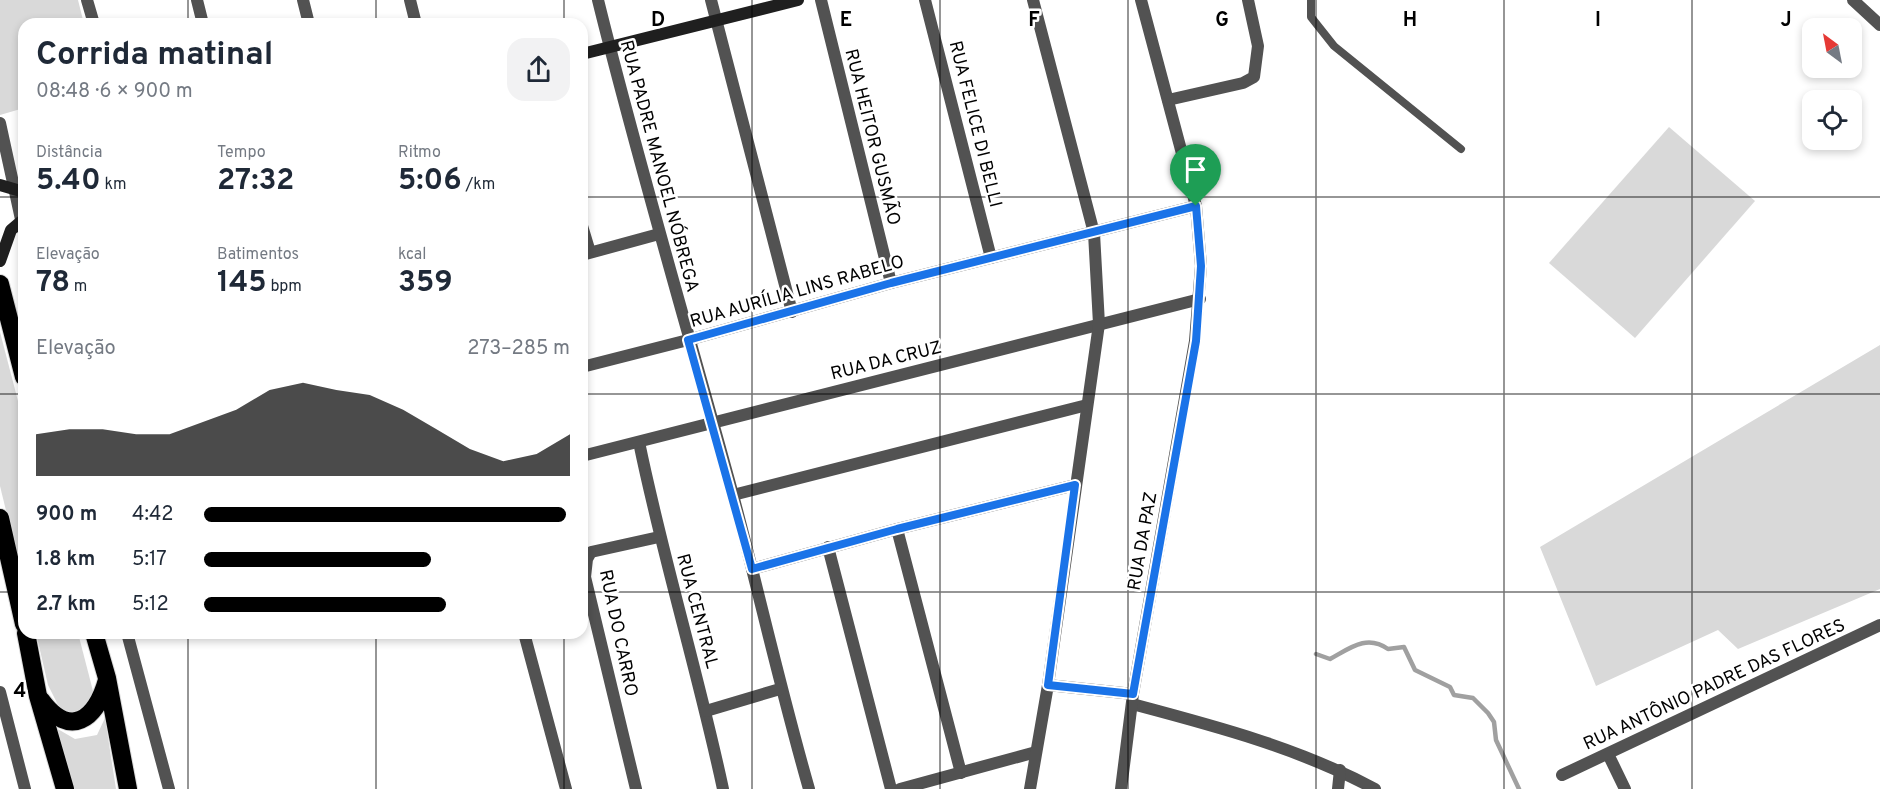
<!DOCTYPE html>
<html lang="pt">
<meta charset="utf-8">
<style>
body{margin:0;font-family:Overpass,sans-serif;background:#f2f2f3;color:#1f2937;height:100vh;display:flex;flex-direction:column;font-size:22px;white-space:nowrap}
*{box-sizing:border-box;margin:0}
p{font-size:20px;color:#747a83}
.icon{flex:none;width:33px;height:33px;fill:none;stroke:currentColor;stroke-width:2;stroke-linecap:round;stroke-linejoin:round}
.map{position:relative;flex:1;overflow:hidden}
.details{position:absolute;left:18px;top:18px;width:570px;height:621px;display:flex;flex-direction:column;background:#fff;border-radius:18px;box-shadow:0 3px 9px #0003}
.details>*{flex:none}
.needle{width:39px;rotate:328deg}
.tools{position:absolute;left:1802px;top:18px;display:grid;gap:12px}
.tools a{display:grid;place-items:center;width:60px;height:60px;border-radius:12px;background:#fff;box-shadow:0 3px 9px #0003;font-size:30px}
.pin{position:absolute;display:grid;place-items:center;width:51px;height:51px;color:#fff;margin:-62px -26px;border-radius:50% 50% 50% 0;rotate:-45deg;box-shadow:0 0 6px #0007}
.pin .icon{rotate:45deg}
.round{display:grid;place-items:center;flex:none;width:63px;height:63px;border-radius:18px;background:#f2f2f3}
.headline{display:flex;align-items:center;justify-content:space-between;height:102px;padding:0 18px}
h1{font-size:33px;font-weight:700;line-height:45px}
.stats{display:grid;grid-template-columns:repeat(3,1fr);gap:9px;height:102px;padding:6px 18px}
.stats div{display:grid;align-content:center}
.stats b{font-size:30px;font-weight:700}
.stats small{font-size:16px;font-weight:400}
.stats p{font-size:16px}
.chart{height:168px;padding:12px 18px}
.chart p{display:flex;justify-content:space-between}
.chart svg{width:100%;height:108px;margin-top:6px;fill:#000;opacity:.7}
ul{padding:0 18px;list-style:none;font-size:20px}
li{display:grid;grid-template-columns:96px 72px 1fr;align-items:center;height:45px}
li i{height:15px;border-radius:8px;background:#000}
.map>svg:first-child{display:block}
</style>
<div class="map">
<svg width="1880" height="789" viewBox="0 0 1880 789">
<rect width="100%" height="100%" fill="#fff"/>
<g fill="#d9d9d9">
<polygon points="0,0 78,0 84,24 24,24 24,108 0,115"/>
<polygon points="1669,127 1755,201 1635,338 1549,263"/>
<polygon points="0,332 24,424 24,584 0,486"/>
<polygon points="1880,345 1880,589 1738,649 1718,630 1596,686 1540,547"/>
<polygon points="36,633 78,633 93,691 85,710 74,716 60,709 48,685"/>
<polygon points="105,718 116,789 74,789 56,728 75,739 97,735"/>
</g>
<g fill="none" stroke-linecap="round" stroke-linejoin="round">
<path stroke="#a0a0a0" stroke-width="4.5" d="M1316,654L1330,659C1350,648 1367,634 1388,649L1404,647L1415,670L1450,687L1454,695L1473,698L1488,713L1494,722L1496,740L1519,789"/>
<g stroke="#dbdbdb" stroke-width="20">
<g id="highway">
<polyline points="0,284 24,377"/>
<polyline points="0,518 24,624"/>
<polyline points="26,633 38,696 65,789"/>
<polyline points="94,633 107,678 128,789"/>
<path d="M41,700C70,739 96,720 107,680"/>
</g>
</g>
<g stroke="#525252" stroke-width="8">
<polyline points="1311,0 1311,17 1334,46 1461,149"/>
<polyline points="582,219 592,252"/>
</g>
<g stroke="#525252" stroke-width="12">
<polyline points="87,0 94,24"/>
<polyline points="197,0 203,24"/>
<polyline points="303,0 309,24"/>
<polyline points="410,0 416,24"/>
<path d="M598,0C639,166 688,330 733,495C759,593 781,691 809,789"/>
<polyline points="711,0 792,312"/>
<polyline points="821,0 891,283"/>
<polyline points="925,0 991,258"/>
<polyline points="1853,0 1880,25"/>
<polyline points="1168,100 1243,83 1254,77 1258,46 1248,0"/>
<polyline points="0,123 24,233"/>
<polyline points="582,255 659,234"/>
<polyline points="582,367 688,340 891,283 1196,206"/>
<path d="M639,442C663,559 698,672 723,789"/>
<polyline points="582,456 1200,299"/>
<polyline points="733,495 1087,405"/>
<polyline points="897,529 961,773"/>
<polyline points="828,547 891,789"/>
<polyline points="752,569 897,529 1075,485"/>
<polyline points="127,633 169,789"/>
<polyline points="524,633 566,789"/>
<polyline points="1048,685 1133,694"/>
<polyline points="0,692 25,789"/>
<path d="M1132,704C1215,726 1299,748 1375,789"/>
<polyline points="706,711 780,689"/>
<polyline points="1608,754 1625,789"/>
<polyline points="1562,775 1880,625"/>
<polyline points="636,789 585,577 587,559 591,552 659,537"/>
<polyline points="900,789 1036,752"/>
<polyline points="1030,789 1048,685 1099,324 1094,233 1033,0"/>
<polyline points="1121,789 1133,694 1195,341 1201,266 1196,206 1141,0"/>
<polyline points="1338,789 1340,770"/>
</g>
<g stroke="#1f1f1f" stroke-width="12">
<polyline points="582,54 798,0"/>
<polyline points="0,185 24,192"/>
<polyline points="0,261 11,230 24,219"/>
</g>
<use href="#highway" stroke="#000" stroke-width="18"/>
</g>
<g fill="none" stroke-linecap="round" stroke-linejoin="round">
<g stroke="#fff" stroke-width="12">
<polygon id="route" points="1196,206 1201,266 1196,341 1133,694 1048,685 1075,485 897,529 752,569 688,340 891,283"/>
</g>
<use href="#route" stroke="#1a73e8" stroke-width="8"/>
</g>
<path fill="none" stroke="#000" stroke-width="1.5" stroke-opacity="0.55" d="M188,0V24M376,0V24M564,0V24M752,0V789M940,0V789M1128,0V789M1316,0V789M1504,0V789M1692,0V789M0,197H24M582,197H1880M0,394H24M582,394H1880M0,592H24M582,592H1880M188,633V789M376,633V789M564,633V789"/>
<g text-anchor="middle" stroke-width="5" stroke-linejoin="round" paint-order="stroke">
<g font-size="18" fill="#000" stroke="#fff">
<text transform="translate(976 124) rotate(76)" y="6">RUA FELICE DI BELLI</text>
<text transform="translate(873 137) rotate(76)" y="6">RUA HEITOR GUSMÃO</text>
<text transform="translate(660 166) rotate(75)" y="6">RUA PADRE MANOEL NÓBREGA</text>
<text transform="translate(797 291) rotate(-16)" y="6">RUA AURÍLIA LINS RABELO</text>
<text transform="translate(886 360) rotate(-14)" y="6">RUA DA CRUZ</text>
<text transform="translate(1142 541) rotate(-80)" y="6">RUA DA PAZ</text>
<text transform="translate(698 611) rotate(75)" y="6">RUA CENTRAL</text>
<text transform="translate(619 633) rotate(78)" y="6">RUA DO CARRO</text>
<text transform="translate(1714 684) rotate(-25)" y="6">RUA ANTÔNIO PADRE DAS FLORES</text>
</g>
</g>
<g font-size="20" text-anchor="middle" font-weight="bold" fill="#000" stroke="#fff" stroke-width="5" stroke-linejoin="round" paint-order="stroke">
<text x="658" y="26">D</text>
<text x="846" y="26">E</text>
<text x="1034" y="26">F</text>
<text x="1222" y="26">G</text>
<text x="1410" y="26">H</text>
<text x="1598" y="26">I</text>
<text x="1786" y="26">J</text>
<text x="20" y="697">4</text>
</g>
</svg>
<div class="tools">
<a><svg class="needle" viewBox="-14 -14 28 28"><path d="M0-13l5 13h-10z" fill="#e53935"/><path d="M0 13l5-13h-10z" fill="#747a83"/></svg></a>
<a><svg class="icon" aria-label="locate" viewBox="0 0 24 24"><circle cx="12" cy="12" r="6"/><path d="M12 2v4M12 18v4M2 12h4M18 12h4"/></svg></a>
</div>
<div class="pin" style="left:1196px;top:206px;background:#1e9e55"><svg class="icon" aria-label="arrive" viewBox="0 0 24 24"><path d="M6 21V4h12l-3 4 3 4H6"/></svg></div>
<section class="details">
<div class="headline"><div><h1>Corrida matinal</h1><p>08:48 · 6 × 900 m</p></div><a class="round"><svg class="icon" aria-label="share" viewBox="0 0 24 24"><path d="M12 15V3M7 8l5-5 5 5M5 13v7h14v-7"/></svg></a></div>
<div class="stats">
<div><p>Distância</p><b>5.40<small> km</small></b></div>
<div><p>Tempo</p><b>27:32</b></div>
<div><p>Ritmo</p><b>5:06<small> /km</small></b></div>
</div>
<div class="stats">
<div><p>Elevação</p><b>78<small> m</small></b></div>
<div><p>Batimentos</p><b>145<small> bpm</small></b></div>
<div><p>kcal</p><b>359</b></div>
</div>
<div class="chart"><p><span>Elevação</span>273–285 m</p>
<svg viewBox="0 0 160 44" preserveAspectRatio="none"><path d="M0 44V27L10 25L20 25L30 27L40 27L50 22L60 17L70 9L80 6L90 9L100 11L110 17L120 25L130 33L140 38L150 35L160 27V44z"/></svg>
</div>
<ul>
<li><b>900 m</b>4:42<i style="width:99%"></i></li>
<li><b>1.8 km</b>5:17<i style="width:62%"></i></li>
<li><b>2.7 km</b>5:12<i style="width:66%"></i></li>
</ul>
</section>
</div>
